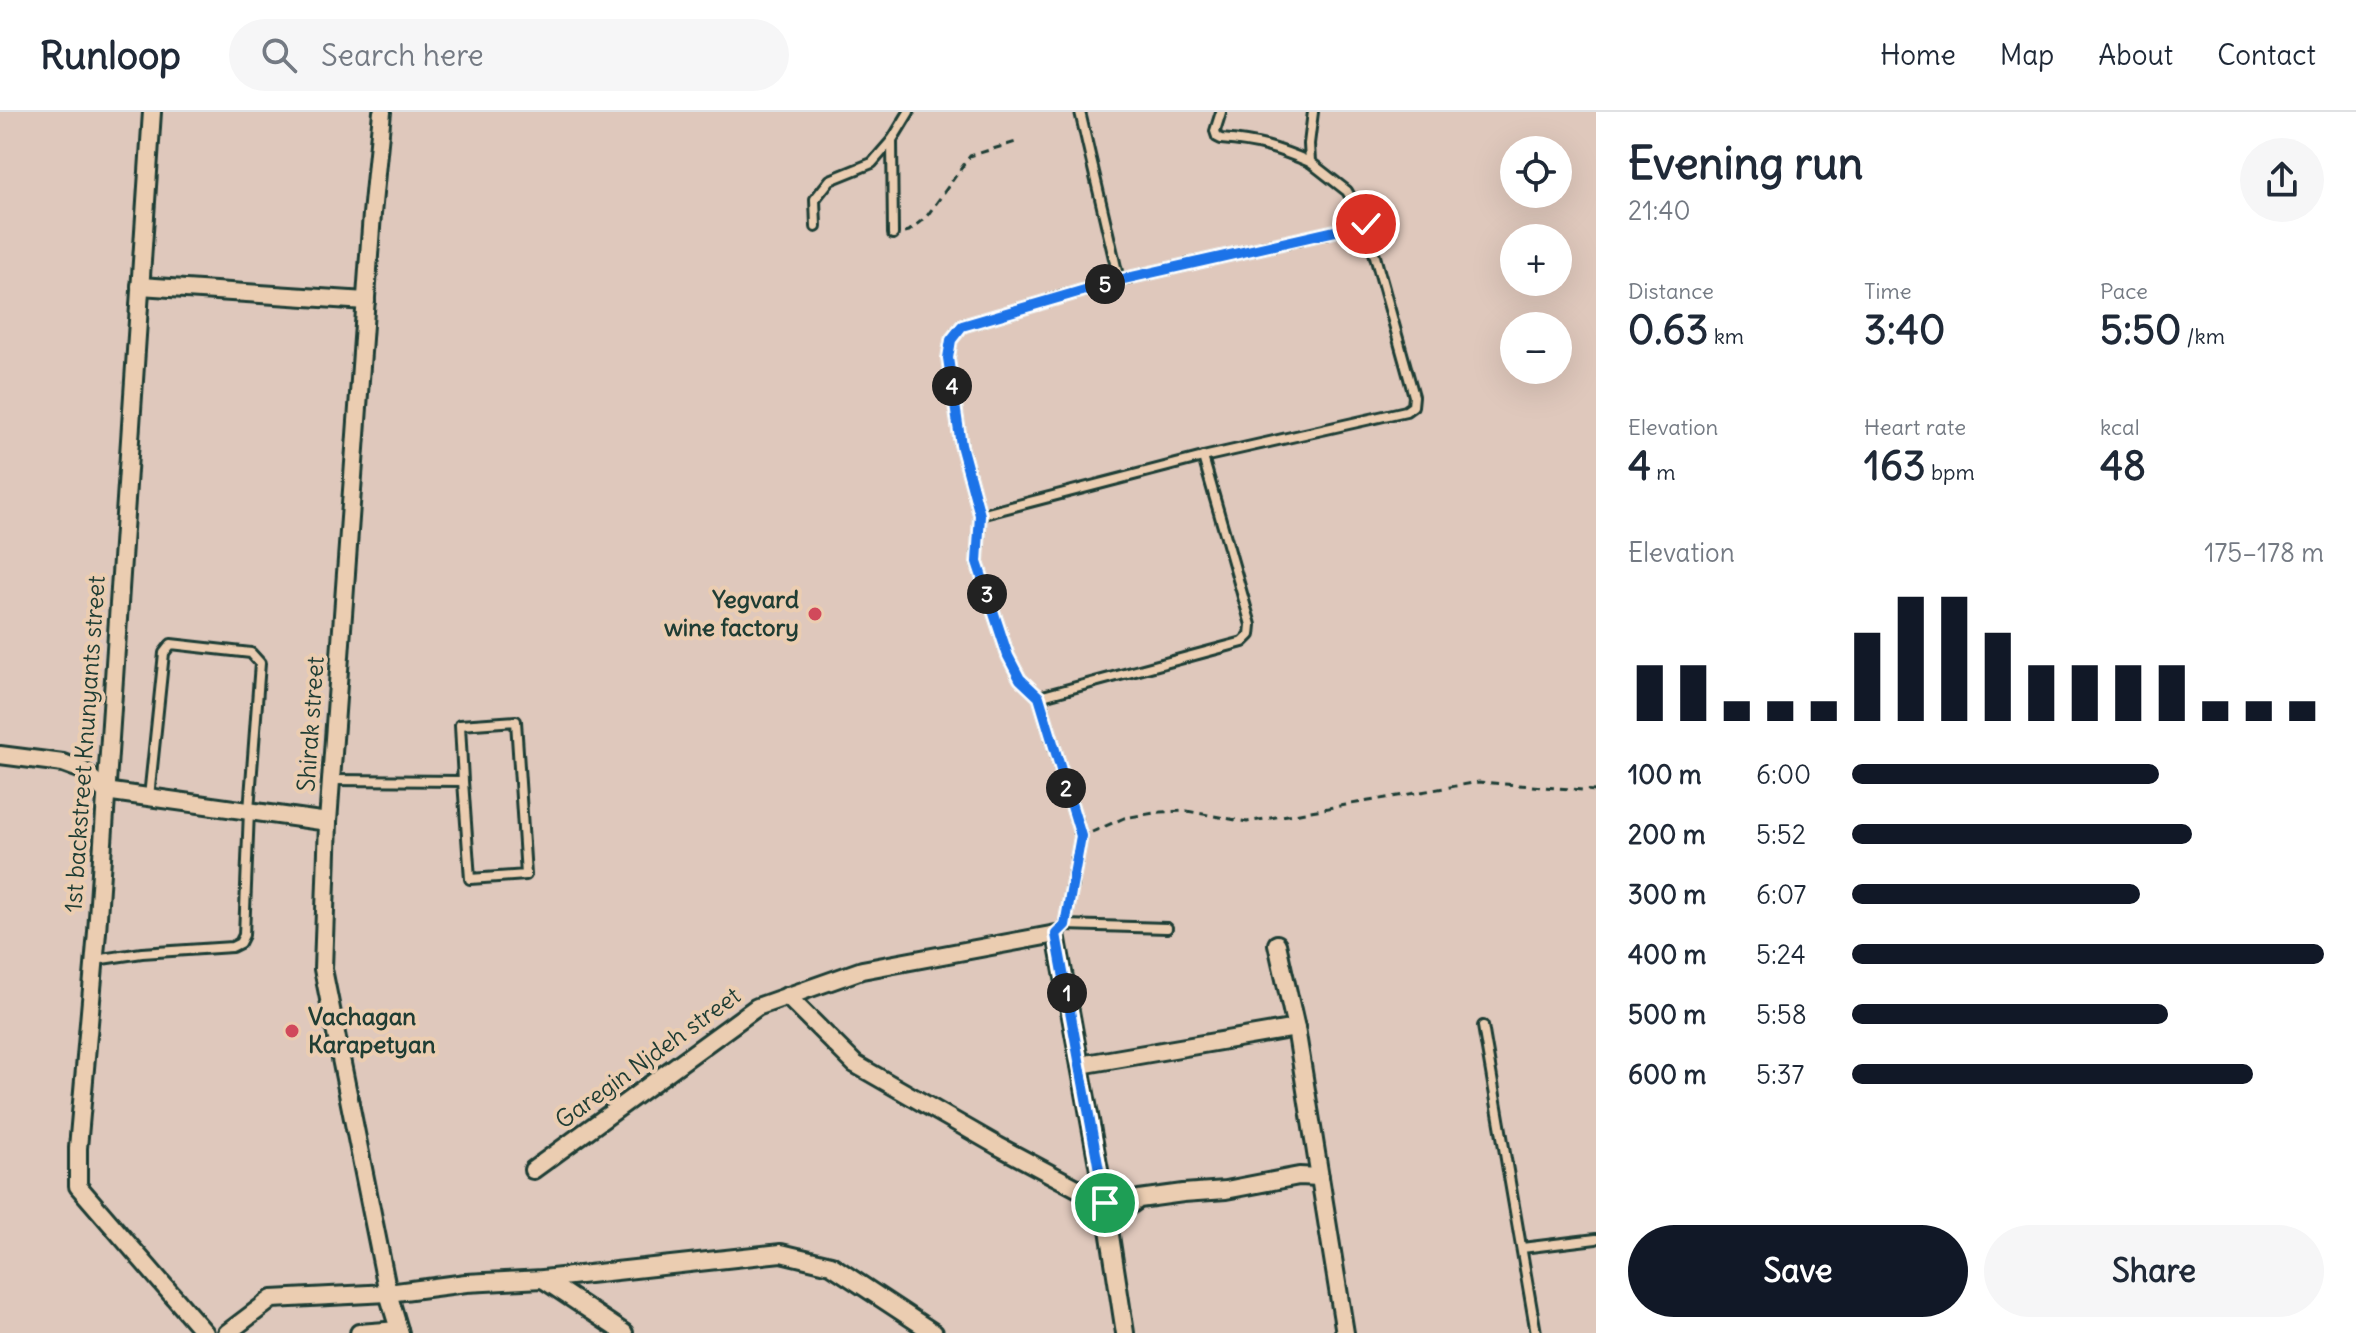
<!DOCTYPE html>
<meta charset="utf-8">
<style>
body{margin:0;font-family:Delius,sans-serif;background:#f6f6f7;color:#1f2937;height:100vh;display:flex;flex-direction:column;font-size:30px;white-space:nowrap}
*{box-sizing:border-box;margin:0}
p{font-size:26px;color:#747a83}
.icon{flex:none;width:44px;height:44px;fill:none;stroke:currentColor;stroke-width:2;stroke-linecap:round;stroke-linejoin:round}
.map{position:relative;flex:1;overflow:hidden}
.drawer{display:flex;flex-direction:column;background:#fff;width:760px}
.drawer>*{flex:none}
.buttons{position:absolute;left:1500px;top:24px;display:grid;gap:16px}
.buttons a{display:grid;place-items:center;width:72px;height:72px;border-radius:50%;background:#fff;box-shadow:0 8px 32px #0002;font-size:40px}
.pin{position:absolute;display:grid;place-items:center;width:68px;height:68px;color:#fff;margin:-34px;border:4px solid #fff;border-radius:50%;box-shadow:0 2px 8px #0007}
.km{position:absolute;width:40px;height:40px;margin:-20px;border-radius:50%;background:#222;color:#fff;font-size:22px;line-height:40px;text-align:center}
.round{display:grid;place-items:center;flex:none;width:84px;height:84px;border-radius:42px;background:#f6f6f7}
.overview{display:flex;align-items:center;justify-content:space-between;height:136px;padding:0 32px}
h1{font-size:44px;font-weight:800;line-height:60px}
.figures{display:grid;grid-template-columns:repeat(3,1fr);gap:12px;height:136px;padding:8px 32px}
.figures div{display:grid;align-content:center}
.figures b{font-size:40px;font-weight:800}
.figures small{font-size:22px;font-weight:400}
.figures p{font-size:22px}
.chart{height:224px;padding:16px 32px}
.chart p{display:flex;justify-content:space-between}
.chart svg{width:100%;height:144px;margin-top:8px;stroke:#111827;stroke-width:6}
.cta{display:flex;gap:16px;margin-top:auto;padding:16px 32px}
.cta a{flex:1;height:92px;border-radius:48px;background:#111827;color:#fff;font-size:32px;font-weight:800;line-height:92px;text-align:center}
.cta a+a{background:#f6f6f7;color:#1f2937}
ul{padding:0 32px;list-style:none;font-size:26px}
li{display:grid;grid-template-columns:128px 96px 1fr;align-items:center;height:60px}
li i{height:20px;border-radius:10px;background:#111827}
header{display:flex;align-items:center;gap:48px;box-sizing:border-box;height:112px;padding:0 40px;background:#fff;border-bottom:2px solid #e0e1e3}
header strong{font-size:38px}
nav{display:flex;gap:44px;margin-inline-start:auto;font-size:28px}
.search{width:560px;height:72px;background:#f6f6f7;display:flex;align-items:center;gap:20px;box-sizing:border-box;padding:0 28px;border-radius:44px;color:#747a83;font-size:30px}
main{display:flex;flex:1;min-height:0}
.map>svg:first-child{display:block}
</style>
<header>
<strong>Runloop</strong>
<div class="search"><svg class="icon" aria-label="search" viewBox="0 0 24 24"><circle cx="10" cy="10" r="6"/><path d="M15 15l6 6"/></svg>Search here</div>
<nav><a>Home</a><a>Map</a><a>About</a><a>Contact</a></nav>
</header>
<main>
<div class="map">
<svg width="1596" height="1221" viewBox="0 0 1596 1221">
<rect width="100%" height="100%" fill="#dfc8bc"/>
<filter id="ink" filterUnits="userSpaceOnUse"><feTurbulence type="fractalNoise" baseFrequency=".0125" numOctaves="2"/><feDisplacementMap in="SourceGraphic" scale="16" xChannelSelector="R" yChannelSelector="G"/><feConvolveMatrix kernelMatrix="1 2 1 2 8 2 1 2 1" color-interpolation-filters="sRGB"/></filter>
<g filter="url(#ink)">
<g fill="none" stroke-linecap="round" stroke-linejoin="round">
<g stroke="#1f3d34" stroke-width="14">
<g id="service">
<polyline points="1080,0 1119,168"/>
<path d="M1221,0L1215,19L1217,25L1221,27C1258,30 1277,36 1310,50"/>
<polyline points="892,28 893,122"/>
<polyline points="816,115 815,87 830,68 872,51 892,28 909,0"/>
<polyline points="980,403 1203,345 1406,299 1413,294 1414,284 1366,112 1347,79 1310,50 1309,32 1313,0"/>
<polyline points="1039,585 1020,567 1008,544 977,450 980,403 961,333 948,246 951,228 962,214 1119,168 1366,112"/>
<polyline points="332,668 463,669 460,613 516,609 526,763 470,767 463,669"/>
<polyline points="1065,813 1167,816"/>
<polyline points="1056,822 1065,813 1081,724 1039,585 1243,530 1250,523 1251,513 1203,345"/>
<polyline points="95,848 142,841 232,835 240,831 244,823 249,699 260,551 251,541 171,532 164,541 149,685"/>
<polyline points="1483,914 1536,1221"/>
<polyline points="1522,1136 1596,1127"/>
</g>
</g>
<g stroke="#1f3d34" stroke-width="22">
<g id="minor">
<polyline points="152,0 97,820 78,1036 78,1074 205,1221"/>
<polyline points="382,0 372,102 328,710 323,857 388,1181 400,1221"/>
<polyline points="140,174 366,189"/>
<polyline points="0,643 63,651 82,658 105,679 328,710"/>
<polyline points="1277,832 1296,916 1345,1221"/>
<polyline points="787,884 855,952 998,1034 1105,1091"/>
<polyline points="1080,953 1296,916"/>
<polyline points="533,1058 757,895 862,858 1056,822 1105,1091 1125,1221"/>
<polyline points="1108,1109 1139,1087 1183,1081 1226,1078 1299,1064 1320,1065"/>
<polyline points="543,1167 624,1221"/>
<polyline points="227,1221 272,1187 388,1181 466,1171 543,1167 781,1141 831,1153 934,1221"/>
<polyline points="359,1221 399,1218"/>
</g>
</g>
<g stroke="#1f3d34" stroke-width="3" stroke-dasharray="8 6" stroke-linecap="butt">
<polyline points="905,120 909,119 927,104 970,44 1019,29"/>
<polyline points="1092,720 1124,706 1161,700 1187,699 1247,710 1479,670 1596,679"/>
</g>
<use href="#service" stroke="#ebcdb1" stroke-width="8"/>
<use href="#minor" stroke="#ebcdb1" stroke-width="16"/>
</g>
</g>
<g fill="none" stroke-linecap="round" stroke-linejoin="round" filter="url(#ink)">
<g stroke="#fff" stroke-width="16">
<polyline id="route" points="1105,1091 1056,822 1065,813 1081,724 1039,585 1020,567 1008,544 977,450 980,403 961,333 948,246 951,228 962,214 1119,168 1366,112"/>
</g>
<use href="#route" stroke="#1a73e8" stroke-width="10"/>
</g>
<g fill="#d1495b" stroke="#ebcdb1" stroke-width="3">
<circle cx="815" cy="502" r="8"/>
<circle cx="292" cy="919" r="8"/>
</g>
<g text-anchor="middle" stroke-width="8" stroke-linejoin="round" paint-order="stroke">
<g font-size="24" font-weight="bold" fill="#1f3d34" stroke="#ebcdb1" text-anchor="end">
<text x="799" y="496">Yegvard<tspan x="799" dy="28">wine factory</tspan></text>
<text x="308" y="913" text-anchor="start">Vachagan<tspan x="308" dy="28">Karapetyan</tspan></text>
</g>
<g font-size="24" fill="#1f3d34" stroke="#ebcdb1">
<text transform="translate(311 612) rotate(-86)" y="8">Shirak street</text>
<text transform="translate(85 632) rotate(-86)" y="8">1st backstreet Knunyants street</text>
<text transform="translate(648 946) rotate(-36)" y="8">Garegin Njdeh street</text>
</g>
</g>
</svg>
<div class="buttons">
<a><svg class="icon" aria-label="locate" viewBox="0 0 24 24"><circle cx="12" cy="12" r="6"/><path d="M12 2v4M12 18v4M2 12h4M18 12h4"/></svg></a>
<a>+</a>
<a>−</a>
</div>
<div class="pin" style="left:1105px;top:1091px;background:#1e9e55"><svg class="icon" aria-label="arrive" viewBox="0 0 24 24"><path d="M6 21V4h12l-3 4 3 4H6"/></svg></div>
<div class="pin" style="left:1366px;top:112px;background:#d93025"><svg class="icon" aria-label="check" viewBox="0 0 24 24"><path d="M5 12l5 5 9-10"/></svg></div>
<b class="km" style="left:1067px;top:881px">1</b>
<b class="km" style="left:1066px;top:676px">2</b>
<b class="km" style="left:987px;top:482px">3</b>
<b class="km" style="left:952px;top:274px">4</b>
<b class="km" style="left:1105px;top:172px">5</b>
</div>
<section class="drawer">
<div class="overview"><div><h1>Evening run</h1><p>21:40</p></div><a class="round"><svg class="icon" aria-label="share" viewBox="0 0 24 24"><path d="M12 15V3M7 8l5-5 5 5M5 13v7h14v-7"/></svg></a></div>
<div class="figures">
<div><p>Distance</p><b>0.63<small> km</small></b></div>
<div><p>Time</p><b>3:40</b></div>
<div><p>Pace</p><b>5:50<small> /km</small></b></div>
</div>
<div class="figures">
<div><p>Elevation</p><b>4<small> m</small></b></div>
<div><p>Heart rate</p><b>163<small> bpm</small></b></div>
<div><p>kcal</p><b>48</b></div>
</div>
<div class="chart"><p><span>Elevation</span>175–178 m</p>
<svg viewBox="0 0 160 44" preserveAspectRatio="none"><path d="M5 44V27M15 44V27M25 44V38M35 44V38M45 44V38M55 44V17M65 44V6M75 44V6M85 44V17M95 44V27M105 44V27M115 44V27M125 44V27M135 44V38M145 44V38M155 44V38"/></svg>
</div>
<ul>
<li><b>100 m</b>6:00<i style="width:65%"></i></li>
<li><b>200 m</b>5:52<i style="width:72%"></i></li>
<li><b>300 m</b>6:07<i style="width:61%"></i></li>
<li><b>400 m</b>5:24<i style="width:100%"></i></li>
<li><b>500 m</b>5:58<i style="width:67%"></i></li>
<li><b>600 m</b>5:37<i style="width:85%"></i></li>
</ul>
<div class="cta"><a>Save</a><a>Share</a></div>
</section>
</main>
